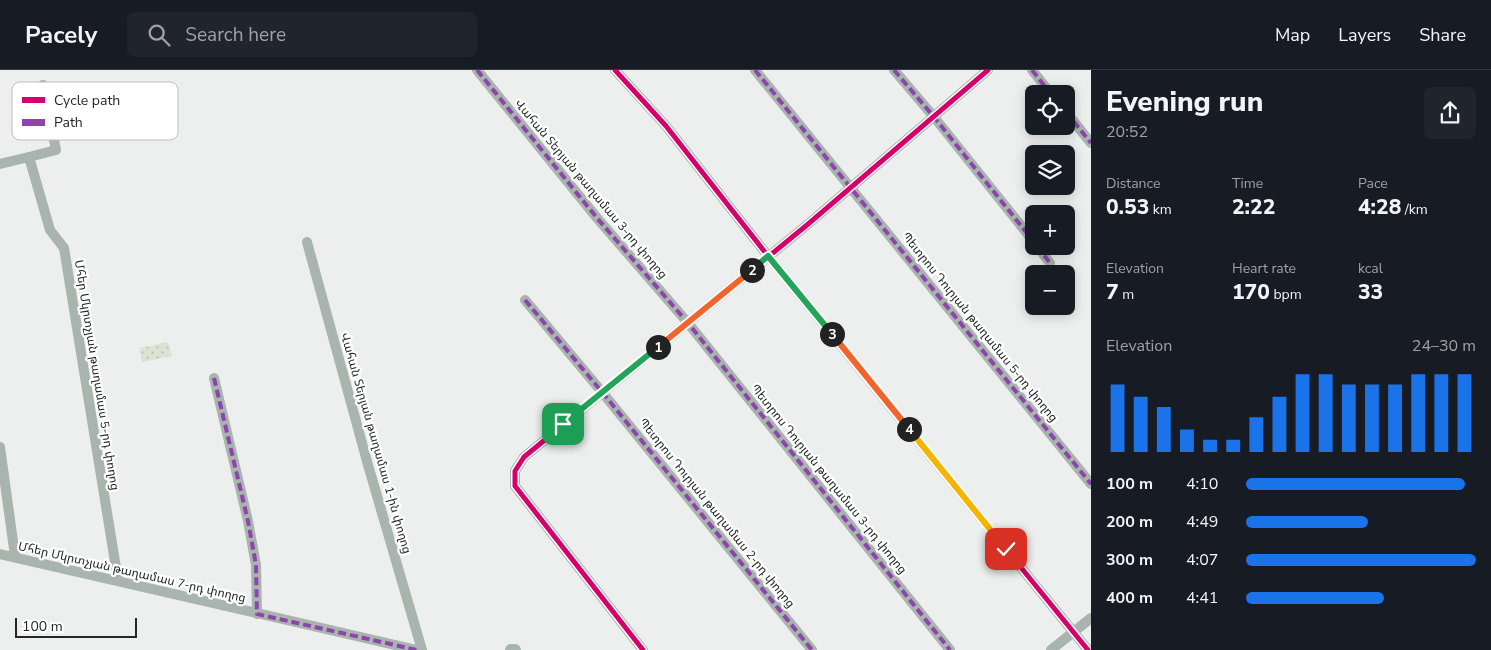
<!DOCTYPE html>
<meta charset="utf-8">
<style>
body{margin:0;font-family:"Nunito Sans","Noto Sans Armenian",sans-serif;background:#20242c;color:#f1f3f6;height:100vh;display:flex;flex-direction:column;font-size:19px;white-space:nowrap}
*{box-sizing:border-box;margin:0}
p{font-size:16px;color:#9ea1a6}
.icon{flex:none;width:28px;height:28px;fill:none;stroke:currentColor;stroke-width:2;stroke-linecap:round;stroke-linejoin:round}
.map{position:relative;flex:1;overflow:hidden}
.drawer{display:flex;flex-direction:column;background:#171b24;width:400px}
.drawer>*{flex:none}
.controls{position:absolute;left:1025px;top:15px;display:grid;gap:10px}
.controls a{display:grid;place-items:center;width:50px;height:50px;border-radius:8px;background:#171b24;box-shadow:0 2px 12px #0003;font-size:25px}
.scale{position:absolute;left:15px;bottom:12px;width:122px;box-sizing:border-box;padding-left:5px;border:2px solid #252727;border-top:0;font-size:14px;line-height:18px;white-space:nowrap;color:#252727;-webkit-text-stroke:4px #fff;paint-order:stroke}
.pin{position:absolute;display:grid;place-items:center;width:42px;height:42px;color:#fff;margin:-21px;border-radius:10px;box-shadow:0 2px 8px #0006}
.km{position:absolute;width:25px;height:25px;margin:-12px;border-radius:50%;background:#222;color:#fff;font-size:14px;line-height:25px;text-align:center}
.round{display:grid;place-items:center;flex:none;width:52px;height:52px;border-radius:8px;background:#20242c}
.head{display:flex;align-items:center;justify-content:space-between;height:85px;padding:0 15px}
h1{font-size:28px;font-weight:800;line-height:38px}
.figures{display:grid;grid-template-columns:repeat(3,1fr);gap:8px;height:85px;padding:5px 15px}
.figures div{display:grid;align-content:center}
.figures b{font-size:21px;font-weight:800}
.figures small{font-size:14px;font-weight:400}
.figures p{font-size:14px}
.chart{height:140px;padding:10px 15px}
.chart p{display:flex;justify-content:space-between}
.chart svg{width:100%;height:90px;margin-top:5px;stroke:#1a73e8;stroke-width:6}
ul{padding:0 15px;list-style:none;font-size:16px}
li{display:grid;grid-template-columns:80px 60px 1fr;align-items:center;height:38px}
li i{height:12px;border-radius:6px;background:#1a73e8}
header{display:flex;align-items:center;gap:30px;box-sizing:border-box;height:70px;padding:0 25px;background:#171b24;border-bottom:1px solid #363941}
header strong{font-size:24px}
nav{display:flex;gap:28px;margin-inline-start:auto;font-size:18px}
.search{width:350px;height:45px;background:#20242c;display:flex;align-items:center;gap:12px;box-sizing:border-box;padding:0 18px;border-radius:8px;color:#9ea1a6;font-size:19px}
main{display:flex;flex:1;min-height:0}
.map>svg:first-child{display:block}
</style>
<header>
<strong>Pacely</strong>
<div class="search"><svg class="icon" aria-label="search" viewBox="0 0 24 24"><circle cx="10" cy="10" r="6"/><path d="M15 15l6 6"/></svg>Search here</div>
<nav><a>Map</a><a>Layers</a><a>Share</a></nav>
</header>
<main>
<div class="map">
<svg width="1091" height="580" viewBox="0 0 1091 580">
<defs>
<pattern id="green-dots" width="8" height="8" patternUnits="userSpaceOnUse" patternTransform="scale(1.25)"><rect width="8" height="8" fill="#dce3d2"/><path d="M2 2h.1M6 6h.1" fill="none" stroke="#bdc3b4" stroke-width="1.8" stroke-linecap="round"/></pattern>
</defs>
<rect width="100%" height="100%" fill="#ecefee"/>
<polygon fill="url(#green-dots)" points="168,272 172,286 142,292 139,278"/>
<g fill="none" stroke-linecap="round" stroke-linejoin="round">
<g stroke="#a8b4ad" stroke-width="10">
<polyline points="477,0 597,148 688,253 950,580"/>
<polyline points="615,0 666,56 768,186 1088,580"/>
<polyline points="755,0 1091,414"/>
<polyline points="894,0 934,47 1034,172"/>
<polyline points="1032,0 1051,24"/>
<polyline points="43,15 56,80 29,87 50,160 64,178 118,510"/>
<polyline points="1066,42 1091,73"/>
<polyline points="0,94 29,87"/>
<polyline points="307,172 368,395 422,580"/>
<polyline points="1037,176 1050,193"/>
<polyline points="525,230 602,322 812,580"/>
<polyline points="214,308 248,451 256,495 257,544"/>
<polyline points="0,377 15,486"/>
<polyline points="0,484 417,580"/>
<polyline points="643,580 515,416 515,401 524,387 807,155 988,0"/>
<polyline points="1051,580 1091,548"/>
</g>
<polyline stroke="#a8b4ad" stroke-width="12" points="511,580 515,580"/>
<g stroke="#8e44ad" stroke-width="4" stroke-dasharray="8 4" stroke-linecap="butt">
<polyline points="477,0 597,148 688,253 950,580"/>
<polyline points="755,0 1091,414"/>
<polyline points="894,0 934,47 1034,172"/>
<polyline points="1032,0 1051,24"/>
<polyline points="1066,42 1091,73"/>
<polyline points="1037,176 1050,193"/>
<polyline points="525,230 602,322 812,580"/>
<polyline points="214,308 248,451 256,495 257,544 417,580"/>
</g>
<g stroke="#fff" stroke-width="8">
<g id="cycleway">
<polyline points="615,0 666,56 768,186 1088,580"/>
<polyline points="643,580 515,416 515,401 524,387 807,155 988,0"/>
</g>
</g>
<use href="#cycleway" stroke="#d6006c" stroke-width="5"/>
</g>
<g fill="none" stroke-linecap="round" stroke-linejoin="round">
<g stroke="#fff" stroke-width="10">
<polyline id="split-1" points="563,354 658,277"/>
</g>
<g stroke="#fff" stroke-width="10">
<polyline id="split-2" points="658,277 752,200"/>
</g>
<g stroke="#fff" stroke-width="10">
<polyline id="split-3" points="752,200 768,186 832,264"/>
</g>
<g stroke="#fff" stroke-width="10">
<polyline id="split-4" points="832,264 909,359"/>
</g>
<g stroke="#fff" stroke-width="10">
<polyline id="split-5" points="909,359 985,453"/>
</g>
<g stroke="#fff" stroke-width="10">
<polyline id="split-6" points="985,453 1006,479"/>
</g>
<use href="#split-1" stroke="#22a559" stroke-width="6"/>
<use href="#split-2" stroke="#f0652b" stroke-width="6"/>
<use href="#split-3" stroke="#22a559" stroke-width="6"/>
<use href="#split-4" stroke="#f0652b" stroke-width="6"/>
<use href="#split-5" stroke="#f5b400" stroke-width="6"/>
<use href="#split-6" stroke="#f5b400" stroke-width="6"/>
</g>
<g text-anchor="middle" stroke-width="4.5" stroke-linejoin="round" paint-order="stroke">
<g font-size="12" fill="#252727" stroke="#fff">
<text transform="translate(591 119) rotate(50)" y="4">Վահան Տերյան թաղամաս 3-րդ փողոց</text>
<text transform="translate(980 257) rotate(51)" y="4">Պետրոս Դուրյան թաղամաս 5-րդ փողոց</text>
<text transform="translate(97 305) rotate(81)" y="4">Մհեր Մկրտչյան թաղամաս 5-րդ փողոց</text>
<text transform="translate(376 373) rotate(74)" y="4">Վահան Տերյան թաղամաս 1-ին փողոց</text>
<text transform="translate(829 409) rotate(51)" y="4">Պետրոս Դուրյան թաղամաս 3-րդ փողոց</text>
<text transform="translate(717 443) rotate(51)" y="4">Պետրոս Դուրյան թաղամաս 2-րդ փողոց</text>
<text transform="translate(132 502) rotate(13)" y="4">Մհեր Մկրտչյան թաղամաս 7-րդ փողոց</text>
</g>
</g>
<rect x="12" y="12" width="166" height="58" rx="8" fill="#fff" stroke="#bebebe" stroke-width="1"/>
<rect x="22" y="27" width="23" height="6" fill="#d6006c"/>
<rect x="22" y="49" width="23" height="7" fill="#8e44ad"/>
<g font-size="14" fill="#252727">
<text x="54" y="35">Cycle path</text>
<text x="54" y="57">Path</text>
</g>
</svg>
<div class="controls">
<a><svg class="icon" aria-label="locate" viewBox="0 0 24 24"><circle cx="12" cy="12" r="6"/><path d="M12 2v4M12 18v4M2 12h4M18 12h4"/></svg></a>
<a><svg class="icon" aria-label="layers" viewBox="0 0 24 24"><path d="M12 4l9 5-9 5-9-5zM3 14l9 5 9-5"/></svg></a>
<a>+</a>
<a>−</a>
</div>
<div class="scale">100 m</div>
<div class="pin" style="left:563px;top:354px;background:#1e9e55"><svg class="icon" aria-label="arrive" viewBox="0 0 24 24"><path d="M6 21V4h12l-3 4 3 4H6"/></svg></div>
<div class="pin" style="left:1006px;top:479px;background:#d93025"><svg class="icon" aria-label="check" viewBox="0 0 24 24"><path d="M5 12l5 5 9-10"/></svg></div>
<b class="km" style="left:658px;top:277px">1</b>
<b class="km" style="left:752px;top:200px">2</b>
<b class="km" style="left:832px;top:264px">3</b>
<b class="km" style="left:909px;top:359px">4</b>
</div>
<section class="drawer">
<div class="head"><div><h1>Evening run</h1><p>20:52</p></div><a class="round"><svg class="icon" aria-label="share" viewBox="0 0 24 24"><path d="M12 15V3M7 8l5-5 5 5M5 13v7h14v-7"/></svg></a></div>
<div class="figures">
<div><p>Distance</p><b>0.53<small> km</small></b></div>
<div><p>Time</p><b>2:22</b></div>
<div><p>Pace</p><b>4:28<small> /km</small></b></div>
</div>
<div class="figures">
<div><p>Elevation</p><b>7<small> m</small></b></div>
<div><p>Heart rate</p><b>170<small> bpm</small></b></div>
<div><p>kcal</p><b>33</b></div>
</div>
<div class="chart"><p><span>Elevation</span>24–30 m</p>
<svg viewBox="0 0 160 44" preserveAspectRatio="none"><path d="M5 44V11M15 44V17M25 44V22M35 44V33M45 44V38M55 44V38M65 44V27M75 44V17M85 44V6M95 44V6M105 44V11M115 44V11M125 44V11M135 44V6M145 44V6M155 44V6"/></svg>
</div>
<ul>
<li><b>100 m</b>4:10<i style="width:95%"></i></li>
<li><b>200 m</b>4:49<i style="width:53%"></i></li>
<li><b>300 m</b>4:07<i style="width:100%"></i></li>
<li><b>400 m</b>4:41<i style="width:60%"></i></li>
</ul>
</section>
</main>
